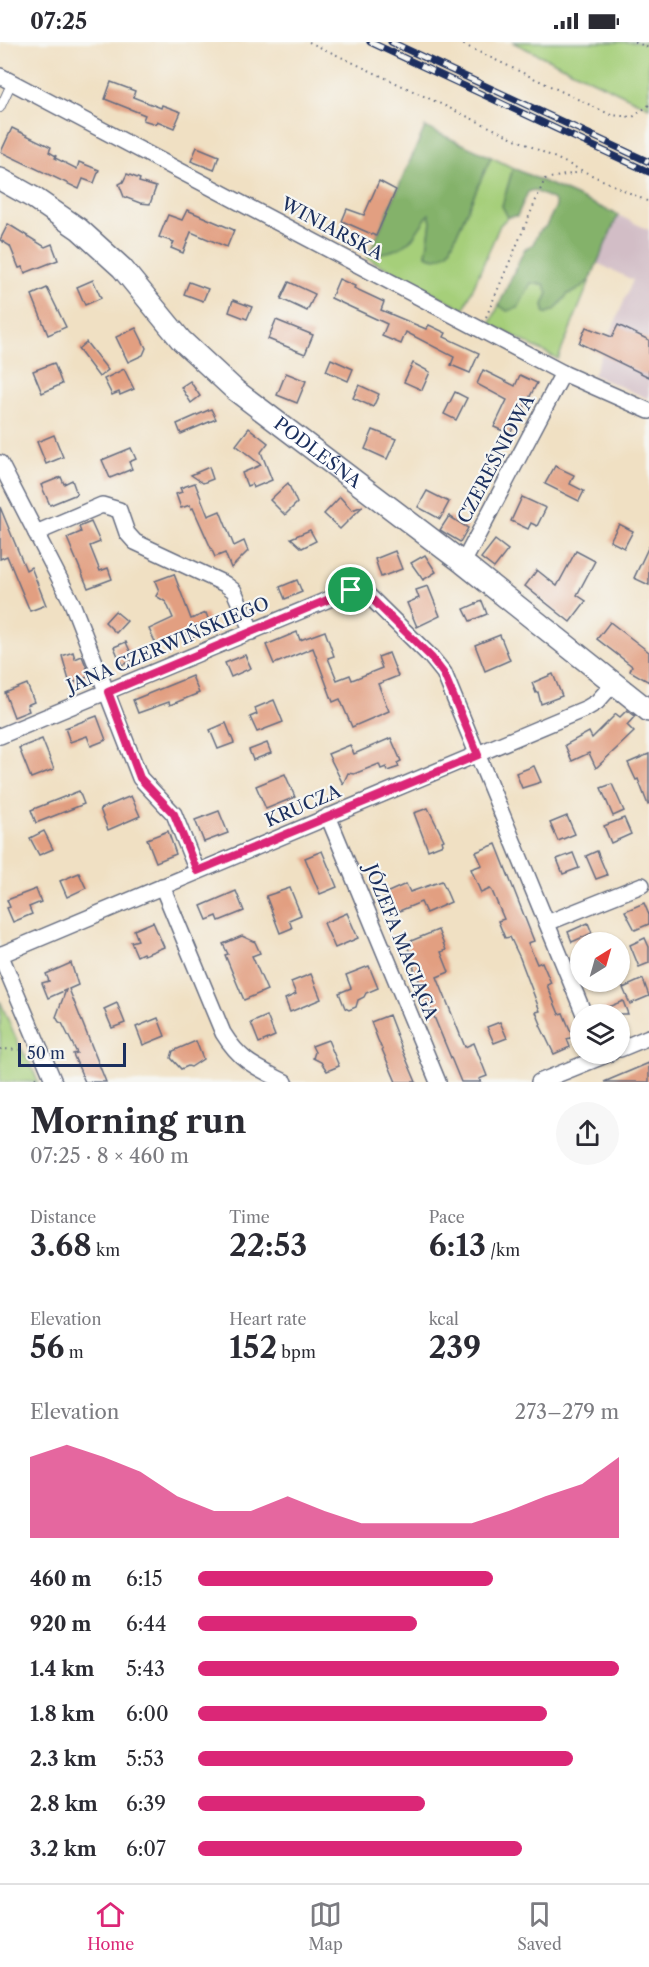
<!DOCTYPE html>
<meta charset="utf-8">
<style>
body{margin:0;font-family:"Libre Caslon Text",serif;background:#f7f7f7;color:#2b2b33;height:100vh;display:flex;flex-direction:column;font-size:22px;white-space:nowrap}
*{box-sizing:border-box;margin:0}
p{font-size:20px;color:#7c7c81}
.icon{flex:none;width:33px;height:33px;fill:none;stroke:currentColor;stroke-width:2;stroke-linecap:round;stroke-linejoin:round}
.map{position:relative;height:1040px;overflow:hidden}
.panel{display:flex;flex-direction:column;background:#fff;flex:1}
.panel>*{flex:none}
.needle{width:39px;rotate:37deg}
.buttons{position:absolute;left:570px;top:890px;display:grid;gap:12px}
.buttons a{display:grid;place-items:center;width:60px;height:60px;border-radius:50%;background:#fff;box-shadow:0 2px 4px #0004;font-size:30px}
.scale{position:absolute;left:18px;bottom:15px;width:108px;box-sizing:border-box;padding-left:6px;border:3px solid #1b2f5e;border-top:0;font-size:16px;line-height:21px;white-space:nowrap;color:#1b2f5e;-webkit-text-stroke:4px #f6f6f2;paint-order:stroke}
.pin{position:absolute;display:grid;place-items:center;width:51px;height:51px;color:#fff;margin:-26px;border:3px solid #fff;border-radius:50%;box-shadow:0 2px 6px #0007}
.round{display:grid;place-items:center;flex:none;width:63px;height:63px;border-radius:32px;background:#f7f7f7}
.summary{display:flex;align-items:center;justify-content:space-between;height:102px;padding:0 30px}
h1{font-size:33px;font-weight:700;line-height:45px}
.figures{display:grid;grid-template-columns:repeat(3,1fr);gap:9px;height:102px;padding:6px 30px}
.figures div{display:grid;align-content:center}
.figures b{font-size:30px;font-weight:700}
.figures small{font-size:16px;font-weight:400}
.figures p{font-size:16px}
.chart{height:168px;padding:12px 30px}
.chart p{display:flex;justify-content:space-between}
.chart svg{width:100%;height:108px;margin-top:6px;fill:#db2777;opacity:.7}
ul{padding:0 30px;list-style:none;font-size:20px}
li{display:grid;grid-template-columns:96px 72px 1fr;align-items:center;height:45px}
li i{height:15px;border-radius:8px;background:#db2777}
.status{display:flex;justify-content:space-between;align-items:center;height:42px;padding:0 30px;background:#fff;direction:ltr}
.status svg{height:16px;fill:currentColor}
.tabs{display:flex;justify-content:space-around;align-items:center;height:84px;border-top:2px solid #e1e1e2;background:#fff;font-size:16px;color:#7c7c81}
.tabs a{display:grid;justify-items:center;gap:3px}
.tabs .active{color:#db2777}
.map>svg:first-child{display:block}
</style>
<div class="status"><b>07:25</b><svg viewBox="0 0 49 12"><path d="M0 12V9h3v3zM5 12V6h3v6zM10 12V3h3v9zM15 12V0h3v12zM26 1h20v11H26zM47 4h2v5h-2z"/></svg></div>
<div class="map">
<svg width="649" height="1040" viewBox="0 0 649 1040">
<rect width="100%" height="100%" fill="#f6f6f2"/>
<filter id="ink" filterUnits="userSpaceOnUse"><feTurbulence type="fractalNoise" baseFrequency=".0167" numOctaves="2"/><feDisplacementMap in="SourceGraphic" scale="12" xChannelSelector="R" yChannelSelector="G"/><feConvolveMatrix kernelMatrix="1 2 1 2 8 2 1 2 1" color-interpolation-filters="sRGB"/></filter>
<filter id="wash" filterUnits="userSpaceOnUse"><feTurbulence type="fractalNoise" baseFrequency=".008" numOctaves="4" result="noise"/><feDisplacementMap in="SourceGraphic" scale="24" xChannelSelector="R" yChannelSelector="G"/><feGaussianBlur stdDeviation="1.35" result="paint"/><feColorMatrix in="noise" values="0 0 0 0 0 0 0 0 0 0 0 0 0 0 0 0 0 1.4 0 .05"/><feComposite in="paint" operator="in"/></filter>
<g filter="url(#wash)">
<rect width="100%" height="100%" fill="#f0e0c3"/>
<polygon fill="#d2bdc6" points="618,173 649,188 649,357 593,333 633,238 597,221"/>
<g fill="#a6cf7a" stroke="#607f6c" stroke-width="1.5">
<polygon points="512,0 649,0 649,65"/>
<polygon points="491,115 513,126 502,164 508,175 500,183 464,267 367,216 369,212 376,212 412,197 429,171 431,180 426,213 449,209"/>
<path d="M590,238L558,317L490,282L499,263L507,269L531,241L545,242L548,251L543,263L545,272C560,266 557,258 568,252C575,247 582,243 590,238Z"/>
<polygon points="0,959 19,1003 31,1023 38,1040 0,1040"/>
</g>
<g fill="#84b26a" stroke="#507064" stroke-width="1.5">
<path d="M425,85L491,115L449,209C440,216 436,218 426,213L431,180L429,172C410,199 407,211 369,212Z"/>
<polygon points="513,126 618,173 590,238 576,249 568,252 555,268 545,272 543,263 548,251 544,242 531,241 518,266 507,269 499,263 524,208 533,202 538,191 546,184 556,164 554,158 533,148 528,150 517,174 508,175 502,164"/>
</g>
<g id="blocks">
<g fill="#e29f81">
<polygon points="111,40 135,49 133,55 161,66 162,63 181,70 174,86 157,79 156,82 143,78 145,73 105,57"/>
<polygon points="12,86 51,105 49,110 56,114 55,116 77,127 79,120 99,128 94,141 83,137 79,147 1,110"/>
<polygon points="197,105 219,114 214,128 191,119"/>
<polygon points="127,132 140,137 139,140 156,145 150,162 140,161 124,155 119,142 123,140"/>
<polygon points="379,139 396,148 376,194 342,179 347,167 364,173"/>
<polygon points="187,168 234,188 227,205 191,190 183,211 171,206 174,200 159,195 168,173 182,178"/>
<polygon points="8,182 45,205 52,202 58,218 25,231 23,225 19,226 10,204 0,198"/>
<polygon points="339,237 355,244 354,246 384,260 381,268 426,287 429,283 446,291 444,295 479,311 470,331 451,323 454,315 406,290 401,302 382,294 387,282 331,256"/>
<polygon points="93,238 101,256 85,263 77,245"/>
<polygon points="189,240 208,247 203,259 184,252"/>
<polygon points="289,240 315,252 307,269 281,257"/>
<polygon points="47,246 66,285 48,293 32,253"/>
<polygon points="233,258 252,265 247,277 229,270"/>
<polygon points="276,278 313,293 305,312 268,297"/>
<polygon points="618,283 649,298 649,335 579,301 586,285 612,295"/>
<polygon points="136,286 146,306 143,313 128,320 116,295"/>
<polygon points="86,300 108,328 99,335 78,307"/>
<polygon points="331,317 353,327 348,339 326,329"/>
<polygon points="54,321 62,342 42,351 33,329"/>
<polygon points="413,321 430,330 422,348 404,340"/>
<polygon points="124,327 134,347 120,353 119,350 112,353 104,337"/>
<polygon points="483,328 515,344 520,333 537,341 510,392 494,385 507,358 477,342"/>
<polygon points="286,331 306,339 297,361 277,353"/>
<polygon points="190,339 200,354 191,361 181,345"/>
<polygon points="359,343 379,352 373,365 353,356"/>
<polygon points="455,350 467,356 456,378 444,372"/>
<polygon points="211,367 216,377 181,392 177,382"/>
<polygon points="249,386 268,401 261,410 272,438 253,446 252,442 247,444 242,431 261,423 236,403"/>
<polygon points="373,388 396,397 387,417 365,407"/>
<polygon points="54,393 63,415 46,422 37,400"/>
<polygon points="131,406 136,417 129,420 132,427 110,436 102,418"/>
<polygon points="555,424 574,433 570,442 584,449 579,459 545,442"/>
<polygon points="209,425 213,437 203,441 191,433"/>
<polygon points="61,435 64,442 72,438 77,452 50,463 41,443"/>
<polygon points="195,441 208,474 220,469 234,504 244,499 248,509 231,526 225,511 215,515 193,466 191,467 190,463 181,466 176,452 182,450 180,446"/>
<polygon points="288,441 297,461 285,473 270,458"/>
<polygon points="427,449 449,460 440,477 418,465"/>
<polygon points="340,455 352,468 363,464 340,487 324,472"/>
<polygon points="522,455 546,466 537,484 531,481 528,487 511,479"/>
<polygon points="0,465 26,528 31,525 46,563 30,569 7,514 0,517"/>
<polygon points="449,474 468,486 460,500 440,488"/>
<polygon points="91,480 100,500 90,504 100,529 108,526 112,537 88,546 67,496 81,490 79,485"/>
<polygon points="619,482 633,489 624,506 610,499"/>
<polygon points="310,488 316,499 302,506 291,496"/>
<polygon points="495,498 508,508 494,526 481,516"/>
<polygon points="649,504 649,543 634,536"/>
<polygon points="395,509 402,527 381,535 375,517"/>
<polygon points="576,509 595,519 577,553 586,559 570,580 525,544 537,528 557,544"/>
<polygon points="425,513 436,530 423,538 411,521"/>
<polygon points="174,532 191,577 206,571 212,587 190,596 187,591 157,604 149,587 173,576 166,560 156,554 159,549 155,539"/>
<polygon points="297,538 302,550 285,557 280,545"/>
<polygon points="428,544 440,574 417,585 407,561 419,556 416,548"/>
<polygon points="482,559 487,572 470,579 464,567"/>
<polygon points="115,569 127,579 116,591 105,580"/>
<polygon points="610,580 649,610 649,640 630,629 632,624 597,597"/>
<polygon points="325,589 334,614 328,616 337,638 350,633 352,638 382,626 378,615 389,611 398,634 378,642 389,669 352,685 340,657 333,660 313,606 274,622 266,603 297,590 300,598"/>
<polygon points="500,593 510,618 485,629 475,603"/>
<polygon points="126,600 134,618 122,623 114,605"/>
<polygon points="73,610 75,617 82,614 90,634 70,642 62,614"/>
<polygon points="245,613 251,626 231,635 225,621"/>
<polygon points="553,632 562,654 541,662 538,650 536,651 532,641"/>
<polygon points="192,634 199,651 170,663 169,660 138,671 133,658"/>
<polygon points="27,642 34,660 27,663 29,669 14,675 5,651"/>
<polygon points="274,658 283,680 257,690 250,675 257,672 255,666"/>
<polygon points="627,668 635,674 627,683 634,690 596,726 589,711 572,719 565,703 589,690 592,696 616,672 620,675"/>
<polygon points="97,674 106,698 91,704 87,694 70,700 65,686"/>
<polygon points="226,681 234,701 218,707 210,688"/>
<polygon points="391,696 401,719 397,721 399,725 387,729 386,725 381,727 379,722 354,732 348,731 343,742 328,712 350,703 354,712"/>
<polygon points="42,697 54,727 31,736 19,706"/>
<polygon points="267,701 271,711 253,718 249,708"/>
<polygon points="649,712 649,762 648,763 638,737 636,738 628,721"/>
<polygon points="534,724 541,740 522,746 516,731"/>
<polygon points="285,732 295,755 266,767 256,744"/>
<polygon points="612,742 624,769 613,774 601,746"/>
<polygon points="79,749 84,762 36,781 31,768"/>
<polygon points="131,754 140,774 108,788 100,767"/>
<polygon points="428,766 444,798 442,799 443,802 428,808 414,771"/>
<polygon points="219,769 228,791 204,800 195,778"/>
<polygon points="567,774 575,792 558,799 550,781"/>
<polygon points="624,776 631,792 611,801 604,784"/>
<polygon points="44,789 53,807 39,813 30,796"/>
<polygon points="168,789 176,812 156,820 147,797"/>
<polygon points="496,802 534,899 528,901 537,922 542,920 551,941 547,943 559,972 563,971 573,995 567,997 570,1005 554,1012 540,983 541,982 536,970 540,969 520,916 510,895 505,896 498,879 504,877 492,849 490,847 481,851 471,827 482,823 476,810"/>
<polygon points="322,809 337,845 320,852 305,816"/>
<polygon points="597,809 607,833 596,837 586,814"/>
<polygon points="573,811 579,826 563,832 557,817"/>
<polygon points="79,831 86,846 67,855 60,839"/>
<polygon points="442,839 451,860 426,871 421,860 392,872 384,852 406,842 410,850"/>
<polygon points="290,846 301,873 289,878 292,886 280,891 266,854"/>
<polygon points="36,847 41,860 29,865 32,872 13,880 7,866 10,865 7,858"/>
<polygon points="236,849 244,869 219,879 217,874 207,878 201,864"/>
<polygon points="644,861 649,873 649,882 635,888 625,869"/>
<polygon points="347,871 358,896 335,906 324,881"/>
<polygon points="153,880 164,905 144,913 143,911 137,914 131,900 138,898 134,888"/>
<polygon points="588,881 592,891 572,900 568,890"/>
<polygon points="438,888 446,908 441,910 449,930 437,935 465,1005 474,1001 487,1034 479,1037 481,1040 461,1040 413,924 415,923 406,901"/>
<polygon points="242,894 255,900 260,911 252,914 267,948 244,958 225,913 228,912 223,902"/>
<polygon points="645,896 649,905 649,921 639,925 630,903"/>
<polygon points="71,921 78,943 69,947 106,1040 85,1040 73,1012 77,1011 62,981 59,980 56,975 66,948 48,956 42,941 49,939 46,932"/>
<polygon points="369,924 378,946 366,951 364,955 358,958 356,965 349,968 345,966 339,951 351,946 346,933"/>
<polygon points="311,932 321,957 290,970 285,957 296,952 291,940"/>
<polygon points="643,937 649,954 630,962 623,946"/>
<polygon points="623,959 628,972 594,972 593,971"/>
<polygon points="117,961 125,981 112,986 104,967"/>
<polygon points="389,973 402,1007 416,1040 396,1040 378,998 371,980"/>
<polygon points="267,974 275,994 259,1001 251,981"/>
<polygon points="158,976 165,994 143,1003 136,985"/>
<polygon points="500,980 507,996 494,1001 487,985"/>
<polygon points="328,998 339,1024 327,1029 321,1020 313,1016 315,1010 312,1004"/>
<polygon points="196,999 203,1017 191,1025 188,1024 181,1027 171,1016 173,1009"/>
<polygon points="649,1021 649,1040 604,1040"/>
</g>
</g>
</g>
<g filter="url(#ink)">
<use href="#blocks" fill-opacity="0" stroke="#666d81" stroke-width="1.5"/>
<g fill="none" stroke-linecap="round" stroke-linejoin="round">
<g stroke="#666d81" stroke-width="10">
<polyline id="lane" points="0,66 12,40"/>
</g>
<g stroke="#666d81" stroke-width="18">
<g id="street">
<polyline points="0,34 563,331 649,369"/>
<polyline points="0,421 72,561 140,736 174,772 197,829"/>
<polyline points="36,491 102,463 119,468 127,491 135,500 225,542 234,549 252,590"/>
<polyline points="463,521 563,331"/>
<polyline points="0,694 351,548 361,549 369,554 431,615 444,631 584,972"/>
<polyline points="328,774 438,1040"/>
<path d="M162,844L223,991C241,1020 256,1025 285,1040"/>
<polyline points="547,881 642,843"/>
<polyline points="0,912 54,1040"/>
<polyline points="0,913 587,666 597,660 614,641"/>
<polyline points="620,1007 649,995"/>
<polyline points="539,1040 611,1011"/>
</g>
</g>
<g stroke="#666d81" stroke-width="24">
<g id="secondary">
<path id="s1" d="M0,137L34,156L79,187L122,226L181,298L235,348L463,521L649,669"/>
</g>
</g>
<g stroke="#666d81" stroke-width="2" stroke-dasharray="1.5 4.5" stroke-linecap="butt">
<polyline points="309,0 649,160"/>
<polyline points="458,0 611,73 633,75 649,63"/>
<polyline points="635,0 649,6"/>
<polyline points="486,275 545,137 581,130"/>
<polyline points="0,1007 23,1008"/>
<polyline points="30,1040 37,1035"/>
</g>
<use href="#lane" stroke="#fff" stroke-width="8"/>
<use href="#street" stroke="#fff" stroke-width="15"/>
<use href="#secondary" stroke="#fff" stroke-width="21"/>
<g stroke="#1b2f5e" stroke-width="7">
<g id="rail">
<polyline points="370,0 649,130"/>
<polyline points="391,0 649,120"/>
</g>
</g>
<use href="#rail" stroke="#f6f6f2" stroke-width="4.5" stroke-dasharray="14" stroke-linecap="butt"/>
</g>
</g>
<g fill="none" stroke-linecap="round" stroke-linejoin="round" filter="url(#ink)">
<g stroke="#fff" stroke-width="12">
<polygon id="route" points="351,548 361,549 369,554 431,615 444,632 478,713 197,829 174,772 140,736 108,650"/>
</g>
<use href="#route" stroke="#db2777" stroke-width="8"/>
</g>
<g text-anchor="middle" stroke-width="4.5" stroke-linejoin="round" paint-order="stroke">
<g font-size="18" fill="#1b2f5e" stroke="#f6f6f2">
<text transform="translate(332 187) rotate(28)" y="6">WINIARSKA</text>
<text dy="6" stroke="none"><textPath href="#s1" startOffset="422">PODLEŚNA</textPath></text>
<text transform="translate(496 417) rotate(-62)" y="6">CZEREŚNIOWA</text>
<text transform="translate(168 603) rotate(-23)" y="6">JANA CZERWIŃSKIEGO</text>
<text transform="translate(303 764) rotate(-23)" y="6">KRUCZA</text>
<text transform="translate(401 900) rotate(68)" y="6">JÓZEFA MACIĄGA</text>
</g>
</g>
</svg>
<div class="buttons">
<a><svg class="needle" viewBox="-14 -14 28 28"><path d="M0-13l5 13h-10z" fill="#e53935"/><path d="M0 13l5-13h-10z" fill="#7c7c81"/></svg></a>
<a><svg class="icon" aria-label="layers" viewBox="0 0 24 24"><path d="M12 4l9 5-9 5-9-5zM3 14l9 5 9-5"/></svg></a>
</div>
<div class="scale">50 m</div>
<div class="pin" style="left:351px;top:548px;background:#1e9e55"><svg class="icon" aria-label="arrive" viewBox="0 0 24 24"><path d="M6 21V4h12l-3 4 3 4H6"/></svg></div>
</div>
<section class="panel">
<div class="summary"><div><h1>Morning run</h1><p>07:25 · 8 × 460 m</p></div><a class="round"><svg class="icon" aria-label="share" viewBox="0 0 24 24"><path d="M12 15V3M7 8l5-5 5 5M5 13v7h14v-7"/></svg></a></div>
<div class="figures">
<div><p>Distance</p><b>3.68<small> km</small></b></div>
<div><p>Time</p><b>22:53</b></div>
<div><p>Pace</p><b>6:13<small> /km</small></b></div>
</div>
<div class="figures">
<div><p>Elevation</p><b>56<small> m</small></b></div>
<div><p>Heart rate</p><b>152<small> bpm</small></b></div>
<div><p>kcal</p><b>239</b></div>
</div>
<div class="chart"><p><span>Elevation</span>273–279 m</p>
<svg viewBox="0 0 160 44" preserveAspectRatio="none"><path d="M0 44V11L10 6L20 11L30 17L40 27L50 33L60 33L70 27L80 33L90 38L100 38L110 38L120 38L130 33L140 27L150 22L160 11V44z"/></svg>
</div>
<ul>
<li><b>460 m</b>6:15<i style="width:70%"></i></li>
<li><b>920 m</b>6:44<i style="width:52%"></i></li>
<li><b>1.4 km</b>5:43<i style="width:100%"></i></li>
<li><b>1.8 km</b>6:00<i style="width:83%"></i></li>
<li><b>2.3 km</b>5:53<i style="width:89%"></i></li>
<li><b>2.8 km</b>6:39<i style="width:54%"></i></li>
<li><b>3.2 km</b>6:07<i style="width:77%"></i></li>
</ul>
</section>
<nav class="tabs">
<a class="active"><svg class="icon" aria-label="home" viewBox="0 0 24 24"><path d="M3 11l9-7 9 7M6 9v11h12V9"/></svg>Home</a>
<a><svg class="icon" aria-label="map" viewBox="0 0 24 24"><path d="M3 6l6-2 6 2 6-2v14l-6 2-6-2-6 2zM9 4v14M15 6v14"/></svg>Map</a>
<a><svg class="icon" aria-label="saved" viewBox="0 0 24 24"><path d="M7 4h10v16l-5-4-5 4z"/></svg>Saved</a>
</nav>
